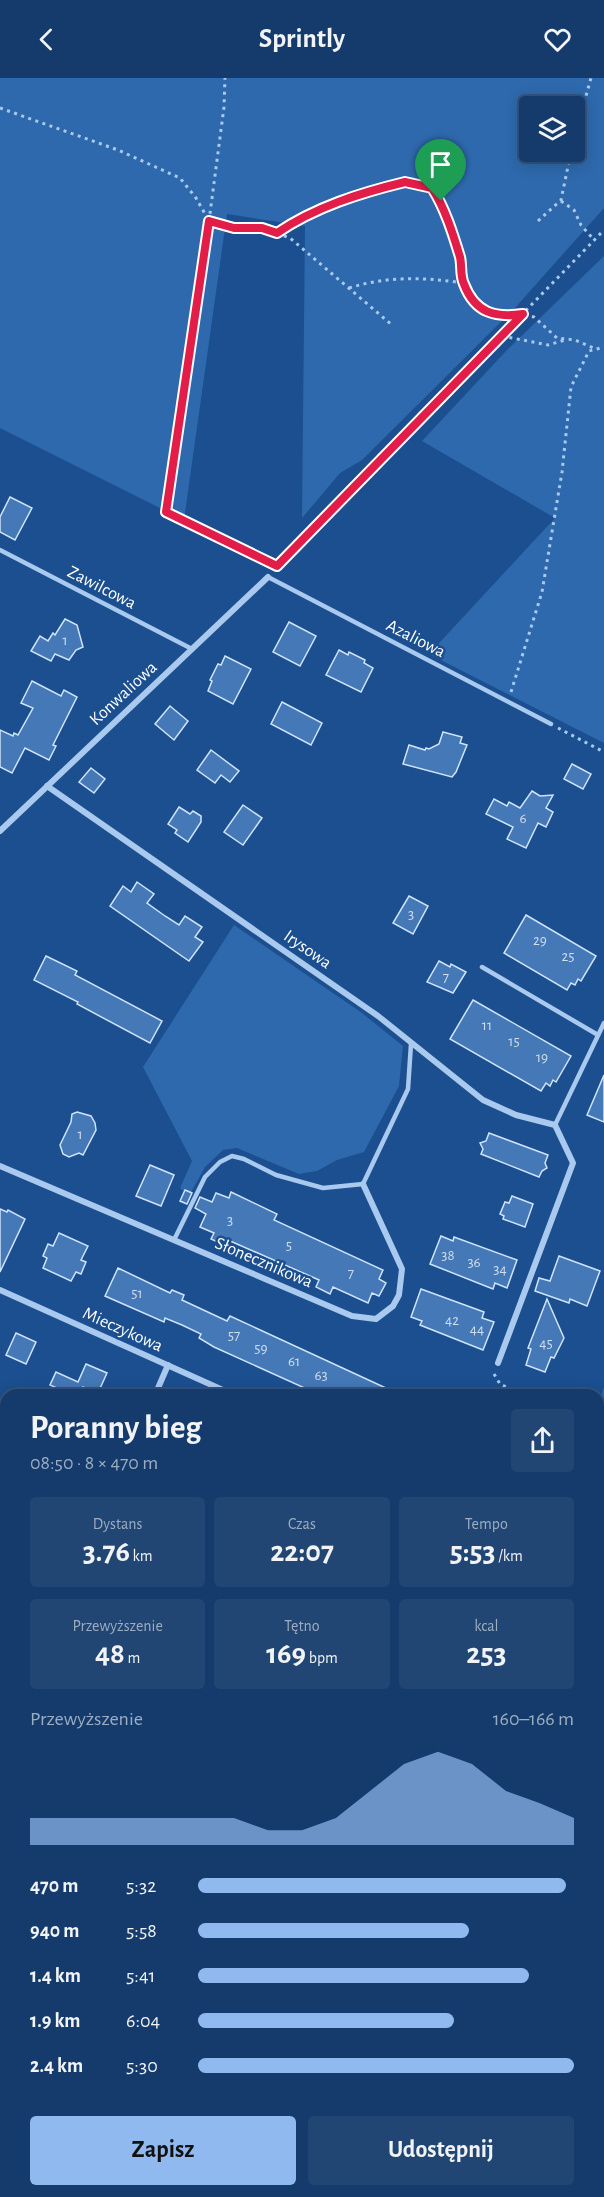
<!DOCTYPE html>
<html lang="pl">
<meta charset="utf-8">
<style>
body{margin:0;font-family:"Alegreya Sans",sans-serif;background:#214673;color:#f1f3f6;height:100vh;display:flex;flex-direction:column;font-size:22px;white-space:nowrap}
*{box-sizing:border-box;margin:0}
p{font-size:20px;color:#9dadc1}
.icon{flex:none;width:33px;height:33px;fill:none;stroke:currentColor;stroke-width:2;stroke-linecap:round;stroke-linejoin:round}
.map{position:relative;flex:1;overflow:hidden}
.panel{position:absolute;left:0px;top:1311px;width:604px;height:808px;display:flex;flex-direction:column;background:#143b6b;border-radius:18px 18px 0 0;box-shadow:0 3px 15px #0003,0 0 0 2px #33557e}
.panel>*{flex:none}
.controls{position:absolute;left:519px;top:18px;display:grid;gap:12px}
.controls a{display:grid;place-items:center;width:66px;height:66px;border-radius:6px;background:#143b6b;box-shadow:0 3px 15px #0003,0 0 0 2px #33557e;font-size:30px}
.pin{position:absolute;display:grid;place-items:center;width:51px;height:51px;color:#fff;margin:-62px -26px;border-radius:50% 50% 50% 0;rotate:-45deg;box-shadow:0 0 6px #0007}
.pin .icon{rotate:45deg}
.round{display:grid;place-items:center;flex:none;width:63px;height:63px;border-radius:6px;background:#214673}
.summary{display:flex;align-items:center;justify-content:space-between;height:102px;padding:0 30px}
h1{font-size:33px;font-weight:600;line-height:45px}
.figures{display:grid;grid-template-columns:repeat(3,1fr);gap:9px;height:102px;padding:6px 30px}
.figures div{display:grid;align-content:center;border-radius:6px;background:#214673;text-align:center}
.figures b{font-size:30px;font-weight:600}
.figures small{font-size:16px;font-weight:400}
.figures p{font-size:16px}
.chart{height:168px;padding:12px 30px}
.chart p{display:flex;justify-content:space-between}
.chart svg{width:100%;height:108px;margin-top:6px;fill:#90b9f0;opacity:.7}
.cta{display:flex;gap:12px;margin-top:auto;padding:12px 30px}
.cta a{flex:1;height:69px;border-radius:6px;background:#90b9f0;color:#111;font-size:24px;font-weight:600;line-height:69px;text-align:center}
.cta a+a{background:#214673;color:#f1f3f6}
ul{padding:0 30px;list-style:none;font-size:20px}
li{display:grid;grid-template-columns:96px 72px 1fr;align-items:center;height:45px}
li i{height:15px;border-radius:8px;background:#90b9f0}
header{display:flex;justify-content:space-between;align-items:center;height:78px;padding:0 30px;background:#143b6b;font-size:27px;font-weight:600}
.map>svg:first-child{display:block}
</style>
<header><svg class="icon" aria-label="back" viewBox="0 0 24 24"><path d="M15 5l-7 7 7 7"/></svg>Sprintly<svg class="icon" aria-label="heart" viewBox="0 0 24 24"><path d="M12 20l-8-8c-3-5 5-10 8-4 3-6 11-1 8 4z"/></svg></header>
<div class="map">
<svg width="604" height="2119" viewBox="0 0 604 2119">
<rect width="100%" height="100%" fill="#1b4f8f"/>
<g fill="#2e69ad" fill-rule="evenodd">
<path d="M0,0H604V130L514,231L362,382L340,395L302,440L305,148L227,136L184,442L0,350ZM574,28V74H530V28Z"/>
<polygon points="604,178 604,665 429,576 555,440 422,363 507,272"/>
<polygon points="234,847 362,935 403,968 399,1008 364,1074 337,1082 317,1093 299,1096 237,1070 223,1072 205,1089 189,1118 180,1110 192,1083 143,989"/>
<polygon points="604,1309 604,1345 599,1343 599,1325"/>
<polygon points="599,1951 604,1958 604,2119 357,2119 352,2114 598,2114"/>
</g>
<g fill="#4478b7" stroke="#cfe3fa" stroke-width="1.5">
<polygon points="10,419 32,430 15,462 0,454 0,439"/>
<polygon points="65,541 77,547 83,569 76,572 69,582 55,576 51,583 31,573 40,558 48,563 53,555 55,557"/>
<polygon points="289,544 316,558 300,588 273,574"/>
<polygon points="339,572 348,577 349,574 365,582 364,585 373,590 361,614 326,597"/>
<polygon points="225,578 251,591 233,626 208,613 212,603 210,602 218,586 221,587"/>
<polygon points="32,603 61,618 64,612 77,619 53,667 56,668 49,682 25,670 12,695 0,689 0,652 13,658 14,655 18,657 33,630 21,625"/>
<polygon points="282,624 322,645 311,667 271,646"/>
<polygon points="170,628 188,643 174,662 155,646"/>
<polygon points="443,654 462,659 460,665 467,667 456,694 452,699 403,686 409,667 425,672 426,670 429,671 439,666"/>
<polygon points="211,672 239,693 230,704 221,697 215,705 197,692"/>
<polygon points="572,686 591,696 583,711 564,701"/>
<polygon points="91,690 105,701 94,715 79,704"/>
<polygon points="532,713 540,718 553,717 546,730 553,734 546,749 538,745 526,770 507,761 513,749 486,736 494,721 507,728 509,724 520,730"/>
<polygon points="243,727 262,740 243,767 224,754"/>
<polygon points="179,729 190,736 193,733 201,738 201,744 188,764 175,755 177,752 168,746"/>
<polygon points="137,804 154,816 147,825 165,838 179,847 185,838 202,849 195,859 203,864 189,883 110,828 123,808 131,814"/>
<polygon points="409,818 428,828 413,856 393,845"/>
<polygon points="526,837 596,878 581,903 578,901 575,907 571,905 567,912 504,875"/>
<polygon points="46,878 77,893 75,897 162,943 150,965 77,926 78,924 34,902"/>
<polygon points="439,883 450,889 451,886 466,894 453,915 427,904"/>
<polygon points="473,922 571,978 556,1004 553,1002 550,1008 546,1005 541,1013 450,961"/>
<polygon points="604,997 604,1044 587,1037"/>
<polygon points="77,1034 91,1038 95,1045 96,1052 83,1077 79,1075 69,1079 63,1076 60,1067 71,1044 72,1036"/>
<polygon points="489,1055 548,1077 545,1085 547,1090 542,1093 539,1099 481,1076 483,1071 480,1065 486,1063"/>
<polygon points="150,1087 174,1097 161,1128 136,1118"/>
<polygon points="185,1112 192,1115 187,1126 180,1123"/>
<polygon points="231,1114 277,1136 274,1142 383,1192 379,1201 386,1205 379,1218 372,1215 368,1225 333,1209 330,1216 316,1209 319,1202 228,1162 226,1168 211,1161 214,1155 200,1149 206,1136 195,1130 200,1119 212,1124 216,1115 229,1120"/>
<polygon points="512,1118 533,1126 525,1149 503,1141 504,1138 500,1136 505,1124 509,1125"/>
<polygon points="0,1131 7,1134 8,1132 25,1141 0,1194"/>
<polygon points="59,1155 88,1168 81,1182 86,1184 81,1196 76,1194 71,1203 43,1190 47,1180 43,1178 48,1166 53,1168"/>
<polygon points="441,1158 453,1163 454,1159 517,1182 507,1210 495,1205 493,1211 430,1186"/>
<polygon points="559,1178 600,1193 587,1228 570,1221 569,1225 535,1213 539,1200 550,1203"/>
<polygon points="118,1190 170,1215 172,1212 184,1217 182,1222 227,1243 230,1238 401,1317 320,1317 214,1269 199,1260 201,1256 182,1247 165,1240 164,1244 105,1218"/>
<polygon points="421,1211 484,1234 482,1240 494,1244 483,1272 420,1247 422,1243 411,1239"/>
<polygon points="547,1221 564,1260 554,1280 551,1279 545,1294 526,1287 531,1271 528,1270"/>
<polygon points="16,1255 36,1264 26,1286 6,1277"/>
<polygon points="86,1286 107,1295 98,1315 83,1309 80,1317 72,1317 50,1307 56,1294 78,1304"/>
</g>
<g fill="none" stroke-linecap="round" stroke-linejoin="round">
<g stroke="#a9c9ee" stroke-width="3" stroke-dasharray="3 4.5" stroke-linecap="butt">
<polyline points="0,30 118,72 180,100 196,120 209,143 235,150 262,150 290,160 392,247"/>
<polyline points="574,61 591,0"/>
<polyline points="561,123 574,132 581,147 594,162"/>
<polyline points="538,143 561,122 571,74"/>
<polyline points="277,155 298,140 366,113 405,104 432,110 440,123 461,181 463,205 473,222 485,234 495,238 523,236 534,239 557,260 575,262 596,271"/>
<path d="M349,210C387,198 424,199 463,205"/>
<polyline points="502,258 548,267 565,262"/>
<polyline points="166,434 277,488"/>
<polyline points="165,440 209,143 224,29 225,0"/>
<polyline points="275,491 604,152"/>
<polyline points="511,614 542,514 562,394 571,309 589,273 604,269"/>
<polyline points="558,650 604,674"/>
<polyline points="494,1296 500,1306 523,1317"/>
<polyline points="598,1350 604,1352"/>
<polyline points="0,1749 6,1752"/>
<polyline points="0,1813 6,1800"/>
<polyline points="598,1973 604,1976"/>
<polyline points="524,2114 528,2119"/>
<polyline points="193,2119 197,2114"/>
<polyline points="362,2119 362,2114"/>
<polyline points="470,2119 479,2114"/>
</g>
<g stroke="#a9c9ee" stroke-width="4.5">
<polyline points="0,472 192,571"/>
<polyline points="268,499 551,646"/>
<polyline points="482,889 598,957"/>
<polyline points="555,1047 604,945"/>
<polyline points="174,1162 205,1099 220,1084 232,1078 244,1081 276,1097 323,1110 363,1106 408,1011 411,966"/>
</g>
<g stroke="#a9c9ee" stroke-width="6">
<polyline points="47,708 378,938 483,1022 516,1037 555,1047 573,1085 498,1285"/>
<polyline points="0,753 268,499"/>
<polyline points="0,1088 352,1238 376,1241 393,1228 399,1217 402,1191 363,1106"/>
<polyline points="0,1212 234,1317"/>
<polyline points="155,1317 168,1287"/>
<polyline points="598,1481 604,1483"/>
<polyline points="598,1846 604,1847"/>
<polyline points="0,2002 4,2044 0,2064"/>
</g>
</g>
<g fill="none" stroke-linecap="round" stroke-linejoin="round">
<g stroke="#fff" stroke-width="12">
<path id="route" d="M405,104L432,110C445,130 453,156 460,179C462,187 460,198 464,206C475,235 495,240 523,236L277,488L166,434L209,143L234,150H262L277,155C315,129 360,115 405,104Z"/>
</g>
<use href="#route" stroke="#e11d48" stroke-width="8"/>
</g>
<g text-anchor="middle" stroke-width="5" stroke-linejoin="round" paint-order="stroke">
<g font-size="15" fill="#d0dded">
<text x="65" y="567">1</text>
<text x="523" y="745">6</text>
<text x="411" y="841">3</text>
<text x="540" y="867">29</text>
<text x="568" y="883">25</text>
<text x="446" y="904">7</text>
<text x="487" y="952">11</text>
<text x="514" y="968">15</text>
<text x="542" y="984">19</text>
<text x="80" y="1061">1</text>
<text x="230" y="1147">3</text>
<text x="289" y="1172">5</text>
<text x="448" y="1182">38</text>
<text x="474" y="1189">36</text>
<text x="500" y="1196">34</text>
<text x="351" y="1200">7</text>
<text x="137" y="1220">51</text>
<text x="452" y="1247">42</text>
<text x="477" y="1256">44</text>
<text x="234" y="1262">57</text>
<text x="546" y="1270">45</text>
<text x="261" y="1275">59</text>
<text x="294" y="1288">61</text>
<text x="321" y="1302">63</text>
</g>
<g font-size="18" fill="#fff" stroke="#1b4f8f">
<text transform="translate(102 509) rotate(27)" y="6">Zawilcowa</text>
<text transform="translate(416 560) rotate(27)" y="6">Azaliowa</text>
<text transform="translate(123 615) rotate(-43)" y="6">Konwaliowa</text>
<text transform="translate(308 871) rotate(35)" y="6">Irysowa</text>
<text transform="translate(264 1184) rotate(23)" y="6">Słonecznikowa</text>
<text transform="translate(123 1251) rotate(24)" y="6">Mieczykowa</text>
</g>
</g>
</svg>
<div class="controls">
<a><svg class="icon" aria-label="layers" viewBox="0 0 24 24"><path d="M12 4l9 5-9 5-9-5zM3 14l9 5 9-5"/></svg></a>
</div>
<div class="pin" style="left:441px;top:123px;background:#1e9e55"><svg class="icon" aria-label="arrive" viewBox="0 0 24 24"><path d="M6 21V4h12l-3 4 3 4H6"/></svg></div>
<section class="panel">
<div class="summary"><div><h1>Poranny bieg</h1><p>08:50 · 8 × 470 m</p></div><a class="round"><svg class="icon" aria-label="share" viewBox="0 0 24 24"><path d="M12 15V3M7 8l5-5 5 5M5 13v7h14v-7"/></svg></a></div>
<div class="figures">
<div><p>Dystans</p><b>3.76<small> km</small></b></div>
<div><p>Czas</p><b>22:07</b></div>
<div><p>Tempo</p><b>5:53<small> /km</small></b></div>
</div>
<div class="figures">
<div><p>Przewyższenie</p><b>48<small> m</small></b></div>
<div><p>Tętno</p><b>169<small> bpm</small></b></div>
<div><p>kcal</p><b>253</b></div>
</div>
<div class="chart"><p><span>Przewyższenie</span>160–166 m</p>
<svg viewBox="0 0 160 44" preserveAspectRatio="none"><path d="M0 44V33L10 33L20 33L30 33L40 33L50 33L60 33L70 38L80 38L90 33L100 22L110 11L120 6L130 11L140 22L150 27L160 33V44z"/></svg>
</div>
<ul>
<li><b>470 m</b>5:32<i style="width:98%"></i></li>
<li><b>940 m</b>5:58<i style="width:72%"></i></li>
<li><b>1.4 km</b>5:41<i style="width:88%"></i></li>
<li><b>1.9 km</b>6:04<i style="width:68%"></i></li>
<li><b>2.4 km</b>5:30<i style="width:100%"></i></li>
</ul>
<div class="cta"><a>Zapisz</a><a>Udostępnij</a></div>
</section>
</div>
